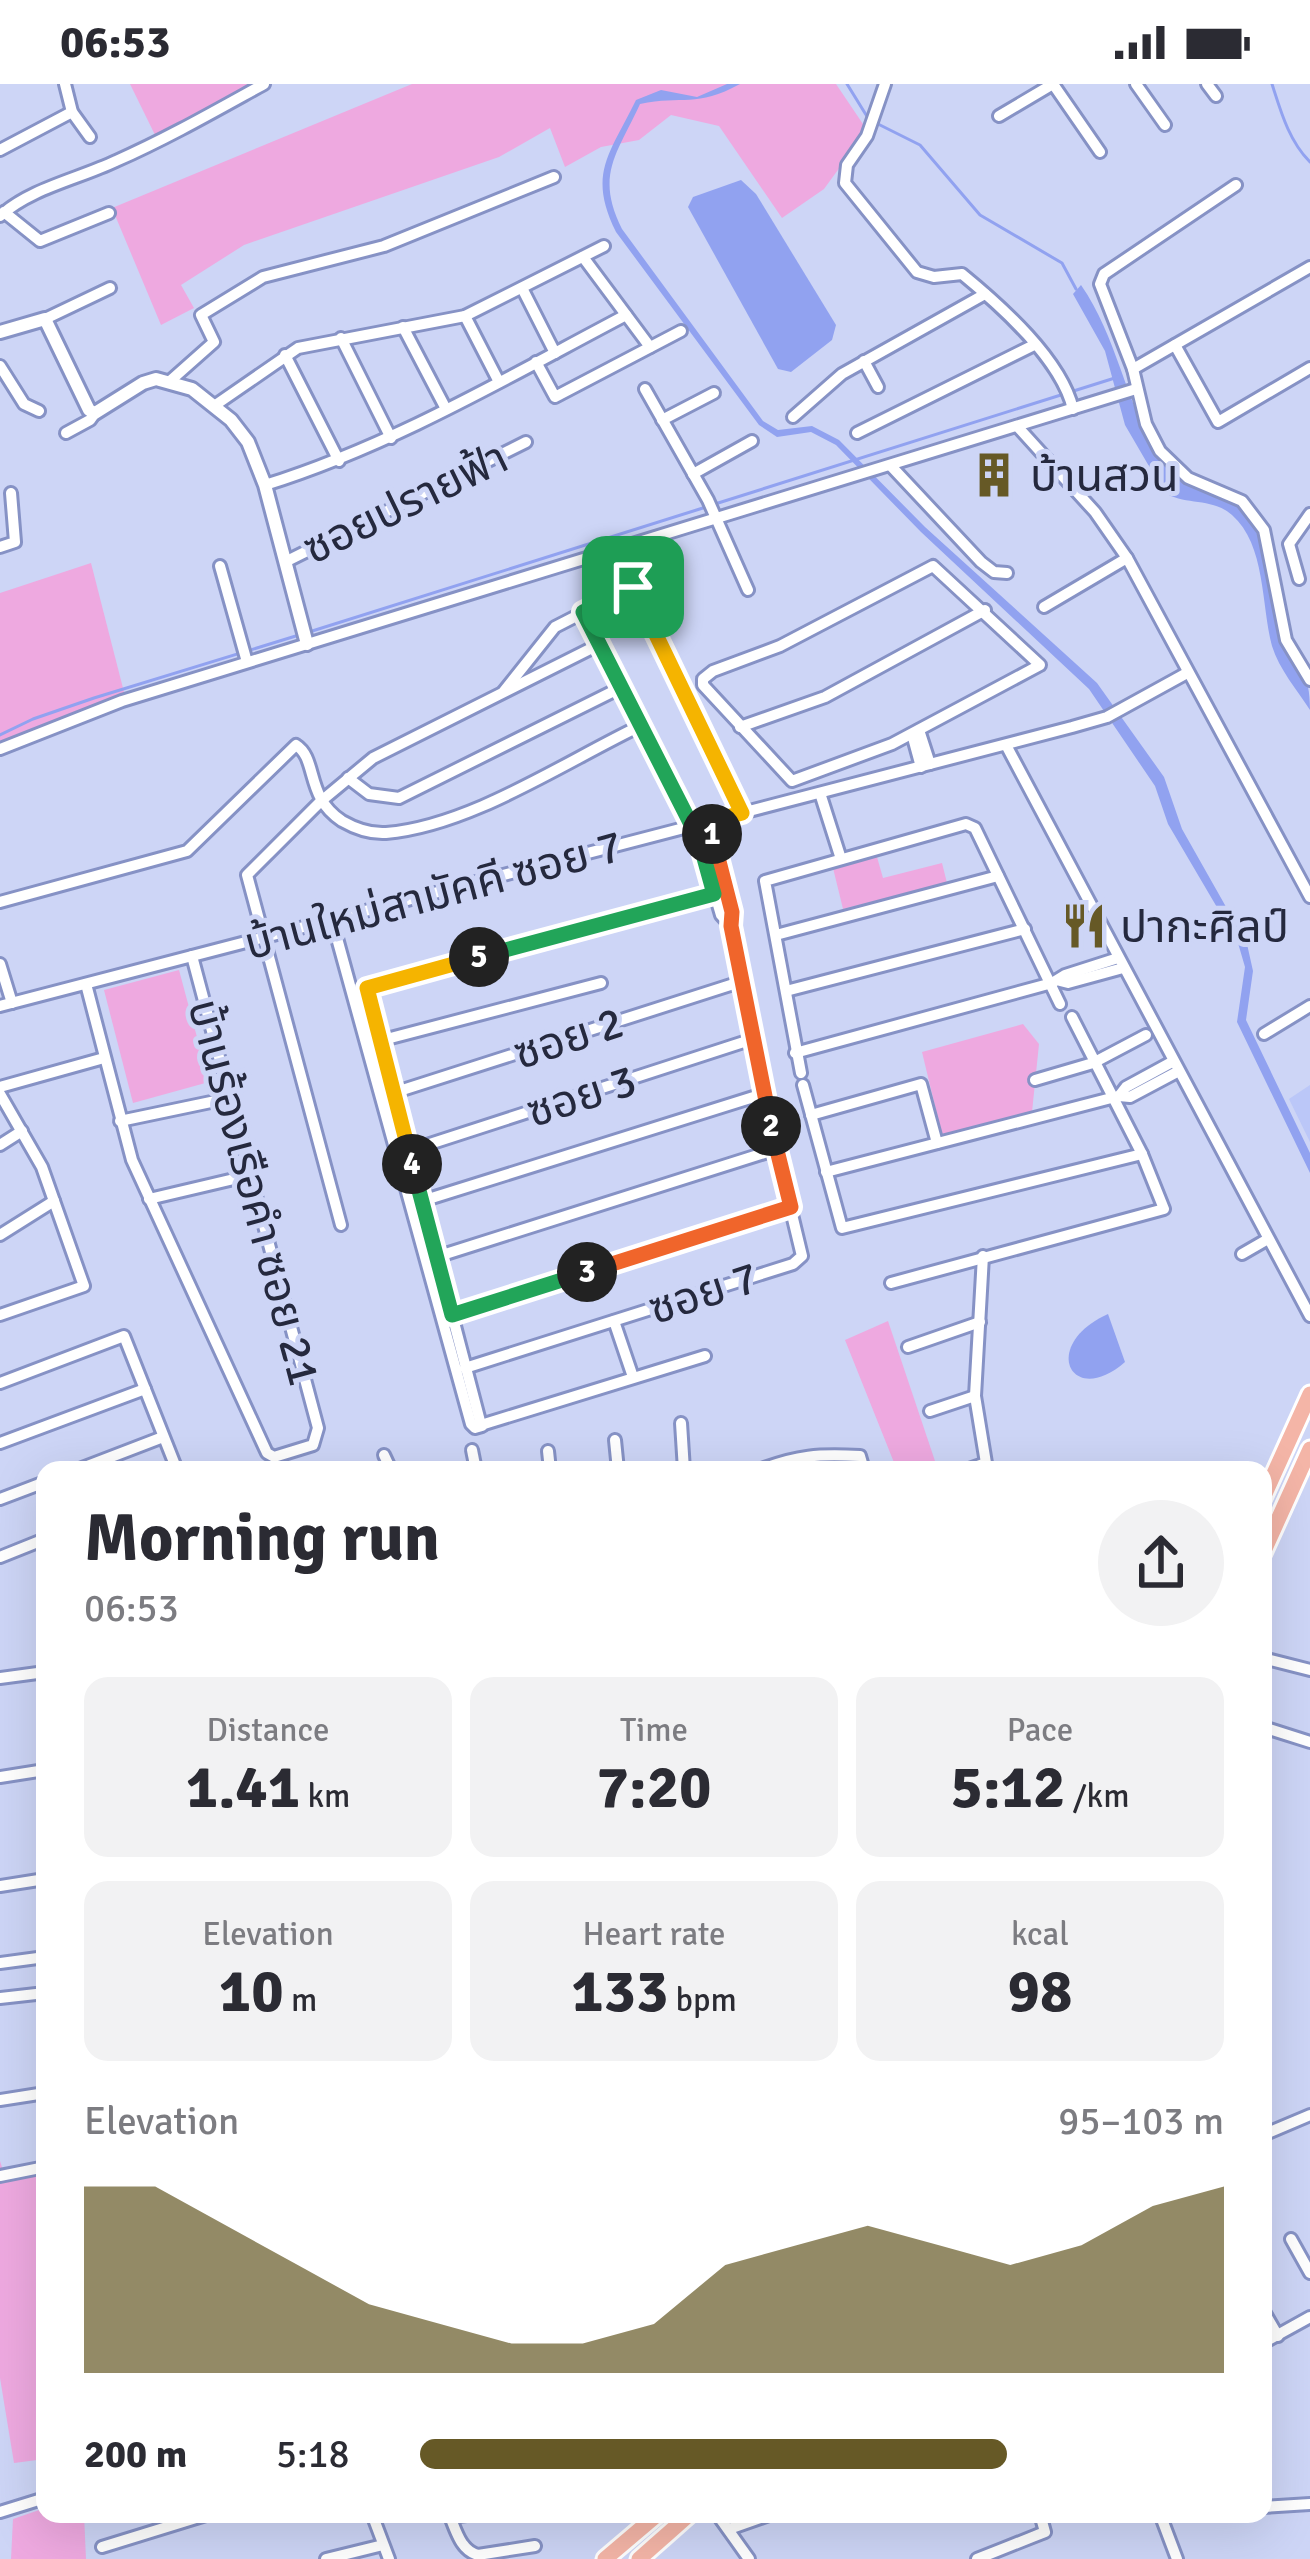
<!DOCTYPE html>
<meta charset="utf-8">
<style>
body{margin:0;font-family:Signika,"Noto Sans Thai",sans-serif;background:#f2f2f3;color:#2b2b33;height:100vh;display:flex;flex-direction:column;font-size:45px;white-space:nowrap}
*{box-sizing:border-box;margin:0}
p{font-size:39px;color:#7c7c81}
.icon{flex:none;width:66px;height:66px;fill:none;stroke:currentColor;stroke-width:2;stroke-linecap:round;stroke-linejoin:round}
.map{position:relative;flex:1;overflow:hidden}
.drawer{position:absolute;left:36px;top:1377px;width:1236px;height:1062px;display:flex;flex-direction:column;background:#fff;border-radius:24px;box-shadow:0 12px 48px #0002}
.drawer>*{flex:none}
.pin{position:absolute;display:grid;place-items:center;width:102px;height:102px;color:#fff;margin:-51px;border-radius:24px;box-shadow:0 6px 18px #0006}
.km{position:absolute;width:60px;height:60px;margin:-30px;border-radius:50%;background:#222;color:#fff;font-size:33px;line-height:60px;text-align:center}
.round{display:grid;place-items:center;flex:none;width:126px;height:126px;border-radius:63px;background:#f2f2f3}
.overview{display:flex;align-items:center;justify-content:space-between;height:204px;padding:0 48px}
h1{font-size:66px;font-weight:700;line-height:90px}
.metrics{display:grid;grid-template-columns:repeat(3,1fr);gap:18px;height:204px;padding:12px 48px}
.metrics div{display:grid;align-content:center;border-radius:24px;background:#f2f2f3;text-align:center}
.metrics b{font-size:60px;font-weight:700}
.metrics small{font-size:33px;font-weight:400}
.metrics p{font-size:33px}
.chart{height:336px;padding:24px 48px}
.chart p{display:flex;justify-content:space-between}
.chart svg{width:100%;height:216px;margin-top:12px;fill:#665926;opacity:.7}
ul{padding:0 48px;list-style:none;font-size:39px}
li{display:grid;grid-template-columns:192px 144px 1fr;align-items:center;height:90px}
li i{height:30px;border-radius:15px;background:#665926}
.status{display:flex;justify-content:space-between;align-items:center;height:84px;padding:0 60px;background:#fff;direction:ltr}
.status svg{height:33px;fill:currentColor}
.map>svg:first-child{display:block}
</style>
<div class="status"><b>06:53</b><svg viewBox="0 0 49 12"><path d="M0 12V9h3v3zM5 12V6h3v6zM10 12V3h3v9zM15 12V0h3v12zM26 1h20v11H26zM47 4h2v5h-2z"/></svg></div>
<div class="map">
<svg width="1310" height="2475" viewBox="0 0 1310 2475">
<rect width="100%" height="100%" fill="#cdd5f6"/>
<polygon fill="#bbc7f8" points="1310,1001 1310,1058 1289,1015"/>
<g fill="#eea9e0">
<polygon points="130,0 258,0 157,55"/>
<polygon points="412,0 836,0 867,46 824,105 782,134 719,42 671,31 639,56 601,63 565,83 550,44 499,73 244,161 181,201 194,224 161,241 112,124"/>
<polygon points="91,479 125,612 0,657 0,509"/>
<polygon points="877,773 883,794 942,779 947,799 843,825 833,784"/>
<polygon points="179,886 209,998 133,1019 104,906"/>
<polygon points="1023,940 1039,960 1032,1028 942,1051 922,968"/>
<polygon points="888,1237 938,1386 897,1386 845,1256"/>
<polygon points="0,2077 6,2096 45,2088 45,2375 14,2379 0,2294"/>
<polygon points="45,2424 45,2430 84,2430 86,2475 11,2475 13,2435"/>
</g>
<g fill="#91a2f0">
<path d="M727,0H740C696,24 683,11 640,20C617,70 595,91 622,145L763,337L778,346L812,342L839,356L925,443L1097,599L1164,693L1182,745L1247,860L1253,887L1246,936L1310,1069V1089L1237,938L1245,883L1238,859L1168,740L1155,702L1089,605L921,448L836,361L811,348L777,353L759,341L616,148C587,89 610,70 636,16L661,6L697,13Z"/>
<polygon points="741,96 756,110 836,241 832,256 791,288 778,285 688,123 693,113"/>
<path d="M1081,201C1117,253 1125,316 1157,370C1186,419 1205,395 1241,419C1273,440 1270,524 1285,559C1299,592 1310,585 1310,626C1297,606 1279,585 1272,562C1261,521 1266,461 1232,431C1212,413 1184,422 1164,408L1125,341L1105,267L1073,210Z"/>
<path d="M1108,1230L1125,1278C1071,1325 1039,1261 1108,1230Z"/>
</g>
<g fill="none" stroke-linecap="round" stroke-linejoin="round">
<g stroke="#91a2f0" stroke-width="3">
<polyline points="847,0 868,34"/>
<path d="M1272,0C1281,28 1289,57 1310,78"/>
<polyline points="876,39 920,61 980,131 1062,179 1076,205"/>
<polyline points="715,420 1118,293"/>
<polyline points="309,548 706,423"/>
<polyline points="0,651 33,635 94,614 299,551"/>
</g>
<g stroke="#8692c5" stroke-width="16">
<g id="minor">
<polyline points="65,0 72,28 90,53"/>
<path d="M885,0L867,52L847,81L845,99L917,188L934,193L962,190C1001,222 1061,275 1073,325"/>
<polyline points="1053,0 1100,68"/>
<polyline points="1136,0 1165,41"/>
<polyline points="1207,0 1216,12"/>
<polyline points="999,32 1053,0"/>
<polyline points="0,66 72,28"/>
<polyline points="1236,101 1104,190 1100,200 1133,285 1146,340 1160,367 1188,394 1242,417 1264,446 1286,556 1310,596"/>
<polyline points="4,128 40,157 109,129"/>
<path d="M0,132C31,104 78,95 116,77C168,54 215,27 264,0"/>
<polyline points="583,173 650,263"/>
<polyline points="522,204 555,269"/>
<polyline points="465,232 499,298"/>
<polyline points="45,235 110,204"/>
<polyline points="403,243 446,325"/>
<polyline points="341,254 391,354"/>
<polyline points="1175,261 1218,338 1310,284"/>
<polyline points="285,271 339,377"/>
<polyline points="864,277 878,303"/>
<polyline points="536,278 555,313 681,247"/>
<polyline points="0,282 24,320 39,327"/>
<polyline points="1133,285 1310,183"/>
<polyline points="170,297 214,258 201,231 263,193 384,162 554,93"/>
<polyline points="645,305 708,416 748,506"/>
<polyline points="214,322 298,264 465,232 604,162"/>
<polyline points="793,333 842,290 985,210"/>
<polyline points="662,336 714,309"/>
<polyline points="1017,342 1095,428 1127,474 1310,813"/>
<polyline points="66,349 90,336 95,329"/>
<polyline points="857,349 1034,261"/>
<polyline points="891,382 981,478 994,488 1007,489"/>
<polyline points="693,390 752,357"/>
<path d="M265,401C393,361 508,293 626,231"/>
<polyline points="0,463 15,458 11,409"/>
<polyline points="614,464 742,729"/>
<polyline points="285,478 526,358"/>
<polyline points="220,482 247,578"/>
<polygon points="933,482 1040,581 892,660 792,697 703,601 703,595 713,587 780,562"/>
<polyline points="1299,495 1289,460 1310,430"/>
<polyline points="1044,523 1127,474"/>
<polyline points="583,528 695,742 721,831 731,842"/>
<polyline points="504,607 555,543 633,503"/>
<polyline points="740,643 825,613 985,526"/>
<polyline points="919,646 930,680"/>
<polyline points="912,650 921,683"/>
<polyline points="1006,661 1310,1232"/>
<polyline points="0,665 122,617 1136,305"/>
<polyline points="348,694 369,710 399,714 622,603"/>
<polyline points="820,709 841,775"/>
<path d="M0,818L187,767L296,661C318,675 305,713 342,737C356,745 370,750 386,749C471,742 566,677 642,641"/>
<polyline points="332,836 471,1340 475,1344 482,1342"/>
<polyline points="776,851 998,792"/>
<polyline points="0,880 12,919"/>
<polyline points="1060,897 1068,899 1123,884"/>
<polyline points="86,900 132,1076 267,1369 274,1373 313,1361 318,1344 192,872"/>
<polyline points="786,907 1025,845"/>
<polyline points="0,922 1072,643 1107,633 1187,589"/>
<polyline points="1264,950 1310,922"/>
<polyline points="379,957 601,899"/>
<polyline points="795,969 1052,899 1065,891 1118,874"/>
<polyline points="801,989 765,797 966,740 975,744 1060,920"/>
<polyline points="1035,996 1093,979 1146,951"/>
<polyline points="803,1001 842,1144 1142,1070"/>
<polyline points="0,1003 104,974"/>
<polyline points="393,1009 743,897"/>
<polyline points="0,1010 42,1083 84,1202 0,1231"/>
<polyline points="1119,1012 1126,1003 1172,978"/>
<polyline points="811,1031 921,1000 937,1059"/>
<polyline points="120,1037 230,1014"/>
<polyline points="0,1061 22,1047"/>
<polyline points="408,1067 753,955"/>
<polyline points="826,1088 1119,1012 1130,1013 1177,988"/>
<polyline points="149,1115 251,1091"/>
<polyline points="422,1117 763,1010"/>
<polyline points="341,1141 247,791 320,718 373,674 600,560"/>
<polyline points="0,1151 54,1117"/>
<polyline points="1242,1170 1268,1155"/>
<polyline points="436,1173 777,1065"/>
<polyline points="891,1199 1164,1125 1142,1070 1072,933"/>
<polyline points="451,1231 791,1123"/>
<polyline points="614,1237 633,1293"/>
<polyline points="908,1263 980,1238"/>
<polyline points="705,1272 481,1341 367,907 374,901 727,806"/>
<polyline points="465,1284 793,1180 802,1172 763,1010 731,842 732,828 709,738"/>
<polyline points="0,1299 124,1252 177,1386"/>
<polyline points="930,1327 975,1312"/>
<polyline points="681,1339 684,1386"/>
<polyline points="615,1356 618,1386"/>
<polyline points="0,1359 145,1305"/>
<polyline points="472,1366 476,1386"/>
<polyline points="548,1367 550,1386"/>
<polyline points="384,1371 391,1386"/>
<polyline points="77,1386 163,1353"/>
<path d="M759,1386C798,1371 818,1370 860,1372L864,1386"/>
<polyline points="966,1386 986,1379 975,1312 983,1172"/>
<polyline points="0,1415 45,1398"/>
<polyline points="0,1473 45,1455"/>
<polyline points="1263,1574 1310,1586"/>
<polyline points="0,1594 45,1588"/>
<polyline points="1263,1643 1310,1658"/>
<polyline points="0,1693 45,1686"/>
<polyline points="0,1802 45,1795"/>
<polyline points="0,1879 45,1873"/>
<polyline points="0,1914 45,1909"/>
<polyline points="0,2016 45,2009"/>
<polyline points="1263,2051 1310,2031"/>
<polyline points="0,2092 45,2083"/>
<polyline points="1291,2155 1310,2189"/>
<polyline points="1263,2226 1278,2252"/>
<polyline points="1263,2259 1310,2233"/>
<polyline points="1263,2423 1310,2420"/>
<polyline points="0,2428 45,2414"/>
<polyline points="372,2430 389,2475"/>
<path d="M449,2430C456,2446 460,2466 478,2471L535,2462"/>
<polyline points="717,2430 749,2475"/>
<polyline points="1160,2430 1177,2475"/>
<polyline points="451,2433 474,2430"/>
<polyline points="729,2445 772,2430"/>
<polyline points="102,2463 209,2430"/>
<polyline points="326,2475 383,2461"/>
<polyline points="977,2475 1045,2448 1040,2430"/>
</g>
</g>
<g stroke="#8692c5" stroke-width="18">
<polyline id="tertiary" points="0,248 45,235 89,326 95,329 143,299 156,295 192,305 231,336 248,358 265,401 307,560"/>
</g>
<g stroke="#fff" stroke-width="21">
<g id="primary">
<polyline points="1263,1414 1310,1310"/>
<polyline points="1263,1469 1310,1365"/>
<polyline points="605,2475 658,2430"/>
<polyline points="639,2475 690,2430"/>
</g>
</g>
<use href="#minor" stroke="#fff" stroke-width="10"/>
<use href="#tertiary" stroke="#fff" stroke-width="12"/>
<use href="#primary" stroke="#f4b5a7" stroke-width="15"/>
</g>
<g fill="none" stroke-linecap="round" stroke-linejoin="round">
<g stroke="#fff" stroke-width="24">
<polyline id="split-1" points="633,503 742,729 709,738 712,750"/>
</g>
<g stroke="#fff" stroke-width="24">
<polyline id="split-2" points="712,750 732,828 731,842 771,1042"/>
</g>
<g stroke="#fff" stroke-width="24">
<polyline id="split-3" points="587,1188 791,1123 771,1042"/>
</g>
<g stroke="#fff" stroke-width="24">
<polyline id="split-4" points="412,1080 452,1231 587,1188"/>
</g>
<g stroke="#fff" stroke-width="24">
<polyline id="split-5" points="412,1080 367,904 479,873"/>
</g>
<g stroke="#fff" stroke-width="24">
<polyline id="split-6" points="479,873 714,810 699,756"/>
</g>
<g stroke="#fff" stroke-width="24">
<polyline id="split-7" points="633,503 583,528 699,756"/>
</g>
<use href="#split-1" stroke="#f5b400" stroke-width="15"/>
<use href="#split-2" stroke="#f0652b" stroke-width="15"/>
<use href="#split-3" stroke="#f0652b" stroke-width="15"/>
<use href="#split-4" stroke="#22a559" stroke-width="15"/>
<use href="#split-5" stroke="#f5b400" stroke-width="15"/>
<use href="#split-6" stroke="#22a559" stroke-width="15"/>
<use href="#split-7" stroke="#22a559" stroke-width="15"/>
</g>
<defs>
<g id="building-bare" transform="scale(3.6)"><path d="M-4-6H4V6H1V3H-1V6H-4ZM-2.5-4.3h1.7v1.8h-1.7ZM.8-4.3h1.7v1.8H.8ZM-2.5-1h1.7V.8h-1.7ZM.8-1h1.7V.8H.8Z" fill="#665926" stroke="#cdd5f6" stroke-width="2.5" paint-order="stroke"/></g>
<g id="restaurant-bare" transform="scale(3.6)"><path d="M-5-6h1v4h1v-4h1v4h1v-4h1v5L-1.5 .5V6h-2V.5L-5-1ZM5-6V6H3V1.5H1.5Q1.5-4 5-6Z" fill="#665926" stroke="#cdd5f6" stroke-width="2.5" paint-order="stroke"/></g>
</defs>
<g fill-rule="evenodd">
<use href="#building-bare" x="994" y="391"/>
<use href="#restaurant-bare" x="1084" y="842"/>
</g>
<g text-anchor="middle" stroke-width="10" stroke-linejoin="round" paint-order="stroke">
<g font-size="45" fill="#25293e" stroke="#cdd5f6" text-anchor="start">
<text x="1030" y="407">บ้านสวน</text>
<text x="1120" y="858">ปากะศิลป์</text>
</g>
<g font-size="45" fill="#25293e" stroke="#cdd5f6">
<text transform="translate(405 418) rotate(-26)" y="16">ซอยปรายฟ้า</text>
<text transform="translate(433 810) rotate(-15)" y="16">บ้านใหม่สามัคคี ซอย 7</text>
<text transform="translate(568 953) rotate(-18)" y="16">ซอย 2</text>
<text transform="translate(581 1011) rotate(-18)" y="16">ซอย 3</text>
<text transform="translate(255 1108) rotate(75)" y="16">บ้านร้องเรือคำ ซอย 21</text>
<text transform="translate(703 1208) rotate(-18)" y="16">ซอย 7</text>
</g>
</g>
</svg>
<div class="pin" style="left:633px;top:503px;background:#1e9e55"><svg class="icon" aria-label="arrive" viewBox="0 0 24 24"><path d="M6 21V4h12l-3 4 3 4H6"/></svg></div>
<b class="km" style="left:712px;top:750px">1</b>
<b class="km" style="left:771px;top:1042px">2</b>
<b class="km" style="left:587px;top:1188px">3</b>
<b class="km" style="left:412px;top:1080px">4</b>
<b class="km" style="left:479px;top:873px">5</b>
<section class="drawer">
<div class="overview"><div><h1>Morning run</h1><p>06:53</p></div><a class="round"><svg class="icon" aria-label="share" viewBox="0 0 24 24"><path d="M12 15V3M7 8l5-5 5 5M5 13v7h14v-7"/></svg></a></div>
<div class="metrics">
<div><p>Distance</p><b>1.41<small> km</small></b></div>
<div><p>Time</p><b>7:20</b></div>
<div><p>Pace</p><b>5:12<small> /km</small></b></div>
</div>
<div class="metrics">
<div><p>Elevation</p><b>10<small> m</small></b></div>
<div><p>Heart rate</p><b>133<small> bpm</small></b></div>
<div><p>kcal</p><b>98</b></div>
</div>
<div class="chart"><p><span>Elevation</span>95–103 m</p>
<svg viewBox="0 0 160 44" preserveAspectRatio="none"><path d="M0 44V6L10 6L20 14L30 22L40 30L50 34L60 38L70 38L80 34L90 22L100 18L110 14L120 18L130 22L140 18L150 10L160 6V44z"/></svg>
</div>
<ul>
<li><b>200 m</b>5:18<i style="width:73%"></i></li>
</ul>
</section>
</div>
